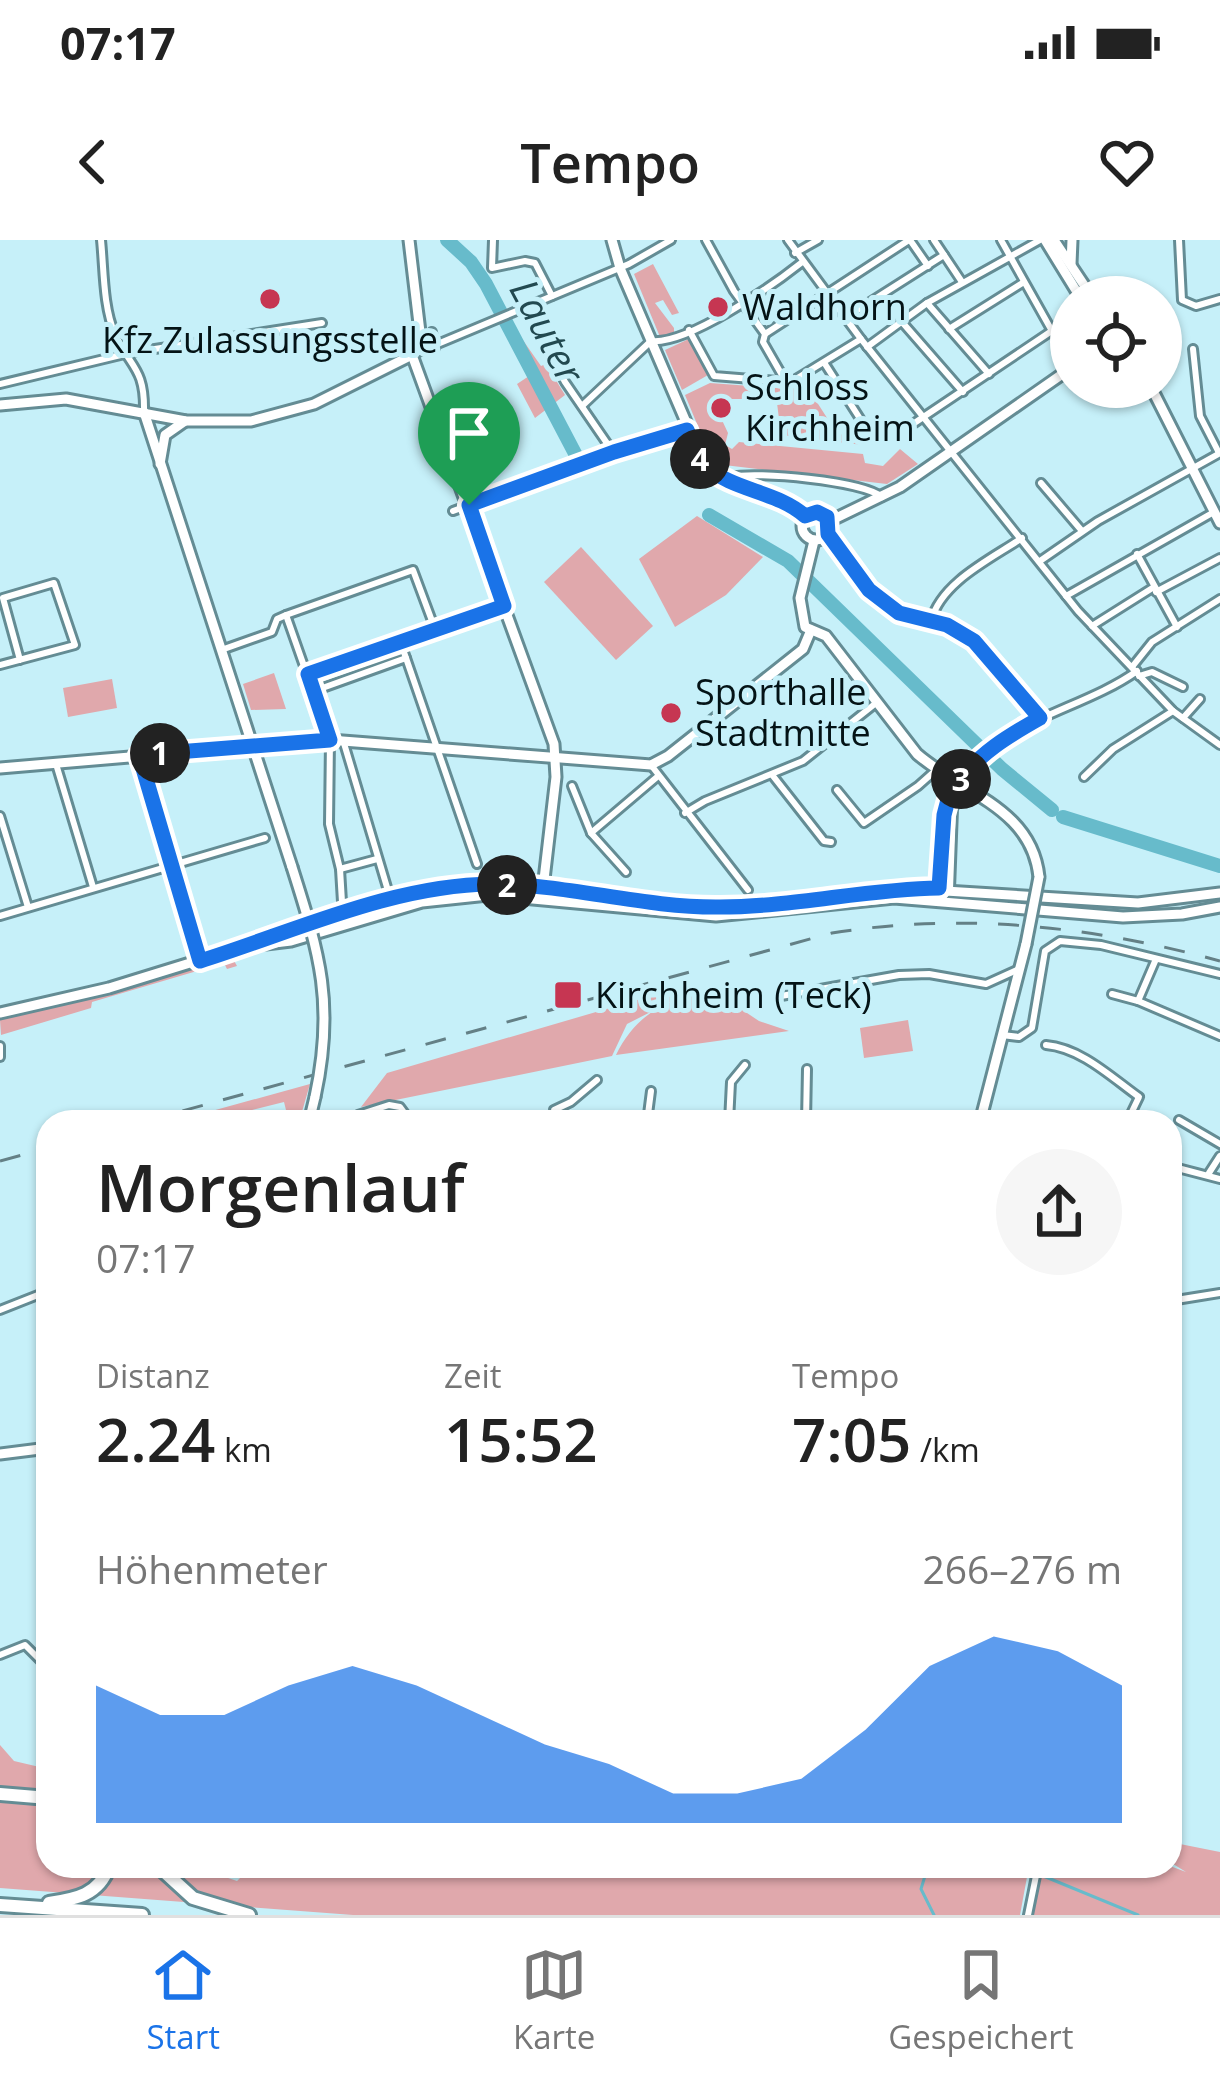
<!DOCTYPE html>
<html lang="de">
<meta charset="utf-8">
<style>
body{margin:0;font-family:"Open Sans",sans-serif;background:#f6f6f6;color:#222;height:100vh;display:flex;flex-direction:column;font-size:45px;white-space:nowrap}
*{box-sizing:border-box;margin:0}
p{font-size:39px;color:#767676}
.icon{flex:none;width:66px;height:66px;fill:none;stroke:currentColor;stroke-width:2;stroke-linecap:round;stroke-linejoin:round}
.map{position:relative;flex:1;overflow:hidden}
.drawer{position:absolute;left:36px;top:870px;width:1146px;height:768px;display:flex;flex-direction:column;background:#fff;border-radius:36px;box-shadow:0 3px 9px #0004}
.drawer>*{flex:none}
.fabs{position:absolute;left:1050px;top:36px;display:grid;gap:24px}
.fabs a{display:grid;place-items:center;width:132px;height:132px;border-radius:50%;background:#fff;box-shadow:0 3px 9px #0004;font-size:60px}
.pin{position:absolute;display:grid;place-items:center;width:102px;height:102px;color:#fff;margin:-123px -51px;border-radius:50% 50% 50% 0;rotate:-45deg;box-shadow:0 0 12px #0007}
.pin .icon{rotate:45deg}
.km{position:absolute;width:60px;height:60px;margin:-30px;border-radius:50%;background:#222;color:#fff;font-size:33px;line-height:60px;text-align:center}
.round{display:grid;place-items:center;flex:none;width:126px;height:126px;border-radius:63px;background:#f6f6f6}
.headline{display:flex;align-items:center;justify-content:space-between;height:204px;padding:0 60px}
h1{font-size:66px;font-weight:600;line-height:90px}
.figures{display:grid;grid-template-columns:repeat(3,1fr);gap:18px;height:204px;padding:12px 60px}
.figures div{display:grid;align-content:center}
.figures b{font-size:60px;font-weight:600}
.figures small{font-size:33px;font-weight:400}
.figures p{font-size:33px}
.chart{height:336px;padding:24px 60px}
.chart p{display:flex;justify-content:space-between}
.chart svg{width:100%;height:216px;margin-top:12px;fill:#1a73e8;opacity:.7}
.status{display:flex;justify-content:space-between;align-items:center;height:84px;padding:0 60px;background:#fff;direction:ltr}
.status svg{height:33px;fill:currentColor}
header{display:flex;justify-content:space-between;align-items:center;height:156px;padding:0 60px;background:#fff;font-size:54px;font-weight:600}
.tab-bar{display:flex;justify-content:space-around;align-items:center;height:168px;border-top:3px solid #e0e0e0;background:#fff;font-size:33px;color:#767676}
.tab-bar a{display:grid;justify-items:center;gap:6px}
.tab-bar .selected{color:#1a73e8}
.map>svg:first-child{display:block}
</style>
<div class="status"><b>07:17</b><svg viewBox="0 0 49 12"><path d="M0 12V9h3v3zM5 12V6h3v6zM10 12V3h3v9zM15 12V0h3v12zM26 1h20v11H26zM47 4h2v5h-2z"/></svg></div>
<header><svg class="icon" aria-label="back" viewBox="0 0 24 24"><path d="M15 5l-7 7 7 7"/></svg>Tempo<svg class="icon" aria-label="heart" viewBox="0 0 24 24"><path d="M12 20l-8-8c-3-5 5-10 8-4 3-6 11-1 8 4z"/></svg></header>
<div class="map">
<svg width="1220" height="1675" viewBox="0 0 1220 1675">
<rect width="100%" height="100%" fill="#c6f0f9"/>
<g fill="#e0a8ac">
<polygon points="653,24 679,73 672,75 663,60 655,63 674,88 674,92 660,97 634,34"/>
<polygon points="513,86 541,126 546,124 565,155 535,178 517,144 532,134 504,90"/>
<polygon points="691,98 708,135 682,150 665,110"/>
<polygon points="804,142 838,195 865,191 863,205 781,195 777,163 780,158 773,152 767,159 724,159 714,163 728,193 725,205 732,209 739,202 863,214 865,223 883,226 900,209 918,224 887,244 724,225 709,213 685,155 710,143 790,149"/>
<polygon points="697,276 763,317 726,355 675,387 639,319"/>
<polygon points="581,307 653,386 616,420 544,342"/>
<polygon points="274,433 286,469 251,470 243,444"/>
<polygon points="112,439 117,468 68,477 63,448"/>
<polygon points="232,717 237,726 227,729 224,723 92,762 91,768 1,795 0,780 3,777 88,759"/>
<path d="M717,753L759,781L789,791L616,815C637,772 670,756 717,753Z"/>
<polygon points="682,756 627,784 612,816 361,867 387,833 644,758"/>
<polygon points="908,780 913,811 864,818 860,788"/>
<polygon points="310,844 299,882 289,882 284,862 205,882 172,882"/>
<polygon points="0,1505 14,1521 48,1529 48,1626 193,1626 237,1641 252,1626 1029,1626 1020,1675 353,1675 0,1648"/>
<polygon points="1170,1602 1220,1612 1220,1675 1033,1675 1042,1626 1170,1626 1186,1632 1170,1622"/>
</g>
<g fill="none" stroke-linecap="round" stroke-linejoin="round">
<g stroke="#67bbcb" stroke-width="3">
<polyline points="928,1626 921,1649 934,1675"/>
<polyline points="1019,1626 1138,1675"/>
</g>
<g stroke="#67bbcb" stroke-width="14">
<polyline points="447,0 471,22 486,44 579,221"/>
<polyline points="709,275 788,321 1002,529 1052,570"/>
<polyline points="1063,577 1220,626"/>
</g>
<g stroke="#648c94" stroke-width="12">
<g id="street">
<path d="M101,0C104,29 103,67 115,94C130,128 145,127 144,172"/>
<polyline points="493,0 492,28 525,21 535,23 552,56"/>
<polyline points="706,0 734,51 765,94 763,102 786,142"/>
<polyline points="788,0 861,99 1078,371 1173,471 1220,505"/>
<polyline points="910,0 928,26"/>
<polyline points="934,0 962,42"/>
<polyline points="1001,0 1052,91"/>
<polyline points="1179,0 1182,60 1196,66 1220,59"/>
<polyline points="795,13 818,0"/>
<polyline points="927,63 989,134"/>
<polyline points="525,68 565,142 613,212"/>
<polyline points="848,76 944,15"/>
<polyline points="902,82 963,152"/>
<polyline points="949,89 1024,42"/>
<polyline points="689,90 714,136 791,142 861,99"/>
<polyline points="432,92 435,108"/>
<polyline points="765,94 909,0"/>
<polyline points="867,107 927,63 1040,0"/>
<polyline points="1193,109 1200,176 1219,213"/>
<polyline points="416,113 629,24 671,0"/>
<polyline points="825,124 866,188 892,183 898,194 1071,78"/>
<polyline points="0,144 129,113 322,83"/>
<path d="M582,166L651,101C687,105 772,46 801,23"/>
<path d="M731,237C756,231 863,241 882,257"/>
<polyline points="1041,243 1082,291"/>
<polyline points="453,271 613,212 687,190"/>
<polyline points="828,294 882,361 899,373 947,385 974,401 1041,478"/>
<polyline points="1137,314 1177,387"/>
<polyline points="1040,321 1098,281 1220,213"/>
<polyline points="1156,352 1220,318"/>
<polyline points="1066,356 1214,272"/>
<polyline points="286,375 330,500 329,584 340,629 342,662"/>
<path d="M931,381C941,342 991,319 1022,298"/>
<polyline points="1092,386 1154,347"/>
<polyline points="224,409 272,392 277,379 286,375 413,330 435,389"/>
<polyline points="406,418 477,624"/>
<polyline points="0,425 75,405 54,343 3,358 20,420"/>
<polyline points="1132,427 1152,402 1220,359"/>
<polyline points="308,433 504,366"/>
<polyline points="1139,436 1152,432 1183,447"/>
<polyline points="314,451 406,418 400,401"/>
<polyline points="1183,478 1200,459"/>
<polyline points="343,500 389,654"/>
<polyline points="140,518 199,718"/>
<polyline points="56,524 93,647"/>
<polyline points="651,525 748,650"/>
<polyline points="773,536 824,601 831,602"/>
<polyline points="1084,537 1113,509 1173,471"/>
<path d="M959,542C998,480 1081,471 1137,431"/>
<polyline points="572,546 591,593 626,632"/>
<polyline points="837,550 864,583 918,546 936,530"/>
<polyline points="685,573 705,561 803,521 876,463"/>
<polyline points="0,576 28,667"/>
<polyline points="591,593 657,537"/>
<polyline points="340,629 377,619"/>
<polyline points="940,650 943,575 953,541"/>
<polyline points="942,659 950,649 953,569 963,547"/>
<polyline points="0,676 265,598"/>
<polyline points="1156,719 1138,761 1220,796"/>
<polyline points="1112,754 1138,761"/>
<polyline points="781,756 899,735 929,734 986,744 1017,730"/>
<polyline points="1002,795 1019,797 1032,788 1045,711 1060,701 1101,705 1220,734"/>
<path d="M1046,805C1081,808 1111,837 1139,857L1127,882"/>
<polyline points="0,806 0,817"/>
<polyline points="1179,880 1220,904"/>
<polyline points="355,882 358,875 389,865 400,867 411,882"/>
<polyline points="480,882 480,881"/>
<polyline points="555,882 554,870 571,862 597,840"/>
<polyline points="647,882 651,851"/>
<polyline points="729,882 731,842 745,825"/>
<polyline points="806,882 807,829"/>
<polyline points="1170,926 1220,939"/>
<polyline points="1209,933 1220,916"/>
<polyline points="1170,1061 1220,1053"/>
<polyline points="0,1070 48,1051"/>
<polyline points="0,1415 25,1405 48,1428"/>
<polyline points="1028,1675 1038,1626"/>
</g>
</g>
<g stroke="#648c94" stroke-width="15">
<g id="secondary">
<polyline points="409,0 420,92 419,104 412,115"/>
<polyline points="612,0 620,28 704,224 805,276"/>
<polyline points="1045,0 1080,57"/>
<polyline points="1054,0 1092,57"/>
<polyline points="1071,24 1072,0"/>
<polyline points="412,115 554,504 556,537 543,648"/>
<polyline points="1151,147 1220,283"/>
<polyline points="0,165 66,159 186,181 251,181 314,164 412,115"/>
<polyline points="144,172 292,627"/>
<polyline points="160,224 165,195 185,181"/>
<circle cx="816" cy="286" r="14"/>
<polyline points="830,281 900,247 1071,128"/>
<path d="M814,301L800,358L805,387L826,396L917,514C963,554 1032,568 1039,637"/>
<polyline points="0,528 330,500 651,525 668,516 803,409 811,390"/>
<polyline points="266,704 291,701 422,662 488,655 716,676 894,658 1123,677 1182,674 1220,667"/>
<polyline points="0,773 109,748 391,661 482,645 523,645 713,667 913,649 1138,663 1220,653"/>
<polyline points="309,882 315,857"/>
<polyline points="980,882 1026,704"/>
<polyline points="0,1214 48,1208"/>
</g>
</g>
<g stroke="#648c94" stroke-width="18">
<g id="highway">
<polyline points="0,1554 48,1558"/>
<polyline points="158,1626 193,1658 249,1675"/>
<path d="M49,1663C76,1659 99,1655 109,1626"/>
<polyline points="0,1665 142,1675"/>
</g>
</g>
<use href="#street" stroke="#fff" stroke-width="6"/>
<use href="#secondary" stroke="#fff" stroke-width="9"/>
<use href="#highway" stroke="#fff" stroke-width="12"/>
<g stroke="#648086" stroke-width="3" stroke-dasharray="21 21" stroke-linecap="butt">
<path d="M142,882L832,693C963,672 1092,686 1220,721"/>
<polyline points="0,921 48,908"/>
</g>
<g stroke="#648c94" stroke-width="15" stroke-linecap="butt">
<g id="secondary-bridge">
<path d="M292,627C320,715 335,765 315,857"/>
<polyline points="1026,704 1039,637"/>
</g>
</g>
<use href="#secondary-bridge" stroke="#fff" stroke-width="9"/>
</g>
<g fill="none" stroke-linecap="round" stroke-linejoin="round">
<g stroke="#fff" stroke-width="24">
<path id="route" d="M687,190C692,202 696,217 706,226C733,251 777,251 805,276L817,272L827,277L828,294L869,350L899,373L947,385L974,401L1040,478C1010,495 977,514 958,544L953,541L944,575L939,648C865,649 794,667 720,667C643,668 568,644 492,644C392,645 293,692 200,721L139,515L330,500L308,434L504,366L469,265L614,212Z"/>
</g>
<use href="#route" stroke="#1a73e8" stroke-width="15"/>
</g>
<g fill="#c63652" stroke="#c6f0f9" stroke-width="4.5">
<circle cx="270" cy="59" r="12"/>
<circle cx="718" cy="67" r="12"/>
<circle cx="721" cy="168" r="12"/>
<circle cx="671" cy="473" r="12"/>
<rect x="553" y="740" width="30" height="30" rx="6"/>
</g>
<g text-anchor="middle" stroke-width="10" stroke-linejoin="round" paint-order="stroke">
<g font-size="36" fill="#041316" stroke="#c6f0f9" text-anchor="start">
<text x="742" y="80">Waldhorn</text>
<text x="270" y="113" text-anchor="middle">Kfz Zulassungsstelle</text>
<text x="745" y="160">Schloss<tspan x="745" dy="41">Kirchheim</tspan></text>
<text x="695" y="465">Sporthalle<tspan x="695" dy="41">Stadtmitte</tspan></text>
<text x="595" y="768">Kirchheim (Teck)</text>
</g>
<g font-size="39" font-style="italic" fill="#224950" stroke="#c6f0f9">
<text transform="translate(547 91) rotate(62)" y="14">Lauter</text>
</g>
</g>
</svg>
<div class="fabs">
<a><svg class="icon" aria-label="locate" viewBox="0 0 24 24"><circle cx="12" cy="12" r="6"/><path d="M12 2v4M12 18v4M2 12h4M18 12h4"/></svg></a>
</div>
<div class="pin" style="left:469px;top:265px;background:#1e9e55"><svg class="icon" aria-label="arrive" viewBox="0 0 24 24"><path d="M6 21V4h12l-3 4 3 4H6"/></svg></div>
<b class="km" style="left:160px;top:513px">1</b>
<b class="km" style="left:507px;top:645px">2</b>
<b class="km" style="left:961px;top:539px">3</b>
<b class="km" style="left:700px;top:219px">4</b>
<section class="drawer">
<div class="headline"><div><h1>Morgenlauf</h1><p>07:17</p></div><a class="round"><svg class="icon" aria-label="share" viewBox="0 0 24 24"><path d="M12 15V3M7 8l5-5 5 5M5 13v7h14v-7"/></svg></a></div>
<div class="figures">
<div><p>Distanz</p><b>2.24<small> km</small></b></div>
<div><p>Zeit</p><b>15:52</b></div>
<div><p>Tempo</p><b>7:05<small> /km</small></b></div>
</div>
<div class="chart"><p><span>Höhenmeter</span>266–276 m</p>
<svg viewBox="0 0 160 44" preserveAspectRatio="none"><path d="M0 44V16L10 22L20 22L30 16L40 12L50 16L60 22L70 28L80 32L90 38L100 38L110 35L120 25L130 12L140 6L150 9L160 16V44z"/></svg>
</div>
</section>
</div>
<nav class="tab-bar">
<a class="selected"><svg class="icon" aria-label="home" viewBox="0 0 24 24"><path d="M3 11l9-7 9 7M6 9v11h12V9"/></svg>Start</a>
<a><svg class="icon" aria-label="map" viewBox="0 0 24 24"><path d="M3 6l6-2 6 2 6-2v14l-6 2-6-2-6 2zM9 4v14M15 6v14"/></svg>Karte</a>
<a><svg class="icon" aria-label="saved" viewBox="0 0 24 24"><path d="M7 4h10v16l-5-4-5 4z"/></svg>Gespeichert</a>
</nav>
